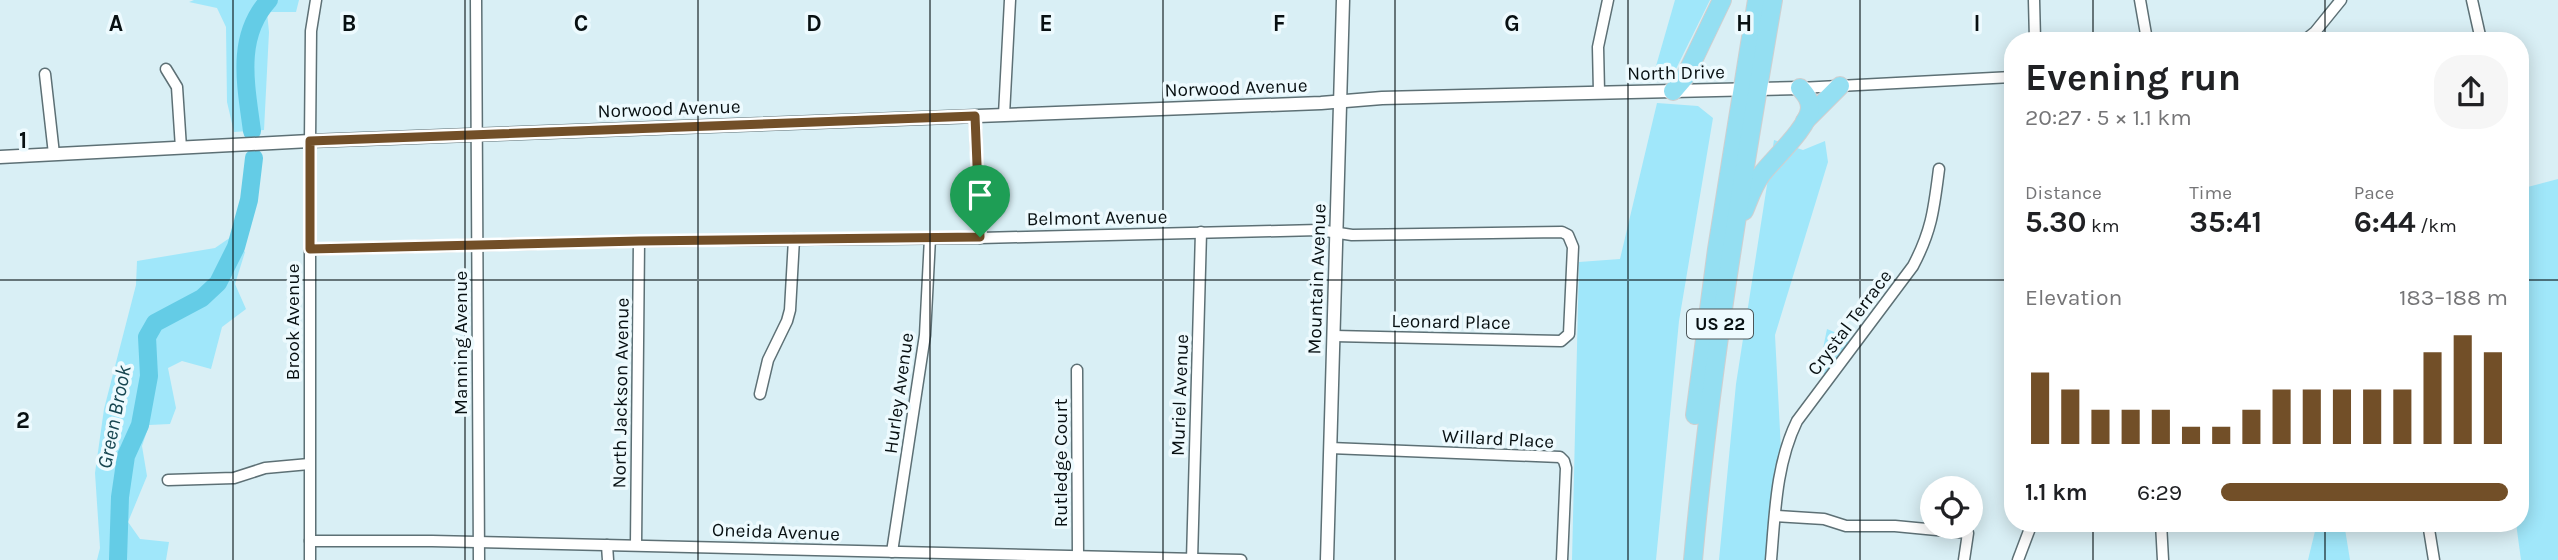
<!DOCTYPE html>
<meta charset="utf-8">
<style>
body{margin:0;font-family:Karla,sans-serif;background:#f6f6f6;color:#202124;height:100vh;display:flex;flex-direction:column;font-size:26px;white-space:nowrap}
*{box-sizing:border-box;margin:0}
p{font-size:23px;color:#757577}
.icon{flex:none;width:38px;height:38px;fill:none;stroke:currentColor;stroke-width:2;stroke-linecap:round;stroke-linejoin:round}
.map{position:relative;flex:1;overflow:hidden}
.sheet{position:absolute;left:2004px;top:32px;width:525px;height:500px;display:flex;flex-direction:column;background:#fff;border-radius:28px;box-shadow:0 4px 18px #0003}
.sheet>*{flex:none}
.tools{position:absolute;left:1920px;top:476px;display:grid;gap:14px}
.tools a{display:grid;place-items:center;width:63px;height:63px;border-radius:50%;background:#fff;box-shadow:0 4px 18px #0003;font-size:35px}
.pin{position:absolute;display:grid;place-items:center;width:60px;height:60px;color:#fff;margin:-72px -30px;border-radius:50% 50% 50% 0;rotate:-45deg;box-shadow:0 0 7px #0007}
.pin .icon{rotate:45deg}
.round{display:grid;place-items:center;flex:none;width:74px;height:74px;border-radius:28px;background:#f6f6f6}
.summary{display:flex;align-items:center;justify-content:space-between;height:119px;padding:0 21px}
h1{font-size:38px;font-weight:700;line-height:52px}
.stats{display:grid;grid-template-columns:repeat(3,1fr);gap:10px;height:119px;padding:7px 21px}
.stats div{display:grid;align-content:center}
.stats b{font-size:30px;font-weight:700}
.stats small{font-size:19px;font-weight:400}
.stats p{font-size:19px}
.chart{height:196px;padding:14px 21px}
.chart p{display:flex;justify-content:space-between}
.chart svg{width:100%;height:126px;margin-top:7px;stroke:#724f28;stroke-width:6}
ul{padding:0 21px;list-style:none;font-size:23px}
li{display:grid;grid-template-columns:112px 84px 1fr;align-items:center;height:52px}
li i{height:18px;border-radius:9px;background:#724f28}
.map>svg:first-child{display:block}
</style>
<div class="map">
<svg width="2558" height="560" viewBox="0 0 2558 560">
<rect width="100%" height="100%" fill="#d9eff5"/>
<g fill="#a0e7fa">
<polygon points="194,0 299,0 296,12 267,12 269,32 264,130 234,132 227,102 226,27 217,8 189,2"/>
<polygon points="1675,0 1710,0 1671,79 1652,80"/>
<polygon points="1657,103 1698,106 1713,118 1679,321 1656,560 1572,560 1579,262 1620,259"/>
<polygon points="1774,140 1803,150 1825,141 1828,162 1775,335 1781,450 1772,560 1719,560 1736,384"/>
<polygon points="2558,179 2558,560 2521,560 2516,523 2520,523 2520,189"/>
<polygon points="231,237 245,252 235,284 246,309 222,327 211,369 182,361 168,368 176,408 170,424 149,425 142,446 147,476 128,522 140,539 169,542 166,560 97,560 100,548 95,473 104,409 136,285 137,261 215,248"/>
<polygon points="1827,329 1851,339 1827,375 1807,371 1809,360 1820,363"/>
<polygon points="2317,523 2344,523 2350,560 2308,560"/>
</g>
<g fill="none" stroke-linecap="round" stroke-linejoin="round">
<g stroke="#64cce6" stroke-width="18">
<path d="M252,131C246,85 235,37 269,0"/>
<polyline points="118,560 120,497 126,456 140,425 149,376 147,337 155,323 202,298 218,283 236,247 249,200 254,158"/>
</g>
<g stroke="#5d7075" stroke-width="13">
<g id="minor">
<polyline points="476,0 479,560"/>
<polyline points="2034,0 2035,40"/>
<polyline points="2140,0 2147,40"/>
<polyline points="2472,0 2481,40"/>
<polyline points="2305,40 2315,32 2341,0"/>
<polyline points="166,69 177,87 181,148"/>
<polyline points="45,74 54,154"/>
<polyline points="1800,88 2012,77"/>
<polyline points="1599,92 1598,47 1608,0"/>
<polyline points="1004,115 1010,0"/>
<polyline points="975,116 980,238"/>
<polyline points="310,249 639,241 980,238 1319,230 1352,235 1562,232 1568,235 1573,247 1569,334 1561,341 1334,336"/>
<polyline points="1077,370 1078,556"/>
<polyline points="760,394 768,360 787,321 790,310 794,239"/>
<polyline points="1330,448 1560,457 1564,461 1566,468 1562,560"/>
<polyline points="168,480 234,478 265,468 309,464"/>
<polyline points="1776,516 1824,519 1846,526 1895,526 1968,533 1964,560"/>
<polyline points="2161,523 2163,560"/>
<polyline points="2428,523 2434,560"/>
<polyline points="310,541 432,541 1241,560"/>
<polyline points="607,545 608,560"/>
<polyline points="636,545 639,241"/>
<polyline points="892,552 925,335 930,238"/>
<polyline points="310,560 310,141 311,31 316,0"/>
<polyline points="1192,560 1201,232"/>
<path d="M1771,560C1775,513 1776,464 1797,421L1913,266C1932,230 1934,208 1939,169"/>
<polyline points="2018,560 2032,523"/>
</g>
</g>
<g stroke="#5d7075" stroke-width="15">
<g id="tertiary">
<polyline points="0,157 310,141 1321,103 1382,98 1800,88"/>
<polyline points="1327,560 1343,0"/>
</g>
</g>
<g stroke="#cecfd0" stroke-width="20">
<g id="trunk">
<polyline points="1673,91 1685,77 1722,0"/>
<polyline points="1805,121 1840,86"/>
<path d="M1744,211C1749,199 1753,186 1761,175C1773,159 1809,127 1810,108C1810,99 1805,94 1800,88"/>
<polyline points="1695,415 1717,249 1757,0"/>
<path d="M1693,560C1710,372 1741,186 1773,0"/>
</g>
</g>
<use href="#minor" stroke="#fff" stroke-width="10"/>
<use href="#tertiary" stroke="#fff" stroke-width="12"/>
<use href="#trunk" stroke="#94dff2" stroke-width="18"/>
</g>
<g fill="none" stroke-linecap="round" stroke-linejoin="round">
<g stroke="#fff" stroke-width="14">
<polygon id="route" points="975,116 980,237 639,241 310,249 310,141"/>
</g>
<use href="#route" stroke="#724f28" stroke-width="9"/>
</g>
<path fill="none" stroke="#081012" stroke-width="2" stroke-opacity="0.55" d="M233,0V560M465,0V560M698,0V560M930,0V560M1163,0V560M1395,0V560M1628,0V560M1860,0V560M2093,0V40M2325,0V40M0,280H2012M2520,280H2558M2093,523V560M2325,523V560"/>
<g text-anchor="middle" stroke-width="7" stroke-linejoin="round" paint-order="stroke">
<rect fill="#edfafe" stroke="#4d5659" stroke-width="2" x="1687" y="309.5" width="66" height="29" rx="5"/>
<g font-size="18" font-weight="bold" fill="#081012">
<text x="1720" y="330">US 22</text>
</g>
<g font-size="19" fill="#081012" stroke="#edfafe">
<text transform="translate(1676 72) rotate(-1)" y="7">North Drive</text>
<text transform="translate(1236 87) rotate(-2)" y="7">Norwood Avenue</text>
<text transform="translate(669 108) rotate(-2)" y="7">Norwood Avenue</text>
<text transform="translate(1097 217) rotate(-1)" y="7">Belmont Avenue</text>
<text transform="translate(1316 279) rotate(-88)" y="7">Mountain Avenue</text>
<text transform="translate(1451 321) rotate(1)" y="7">Leonard Place</text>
<text transform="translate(292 322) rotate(-90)" y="7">Brook Avenue</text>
<text transform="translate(1849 322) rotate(-53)" y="7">Crystal Terrace</text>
<text transform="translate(460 343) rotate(-90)" y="7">Manning Avenue</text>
<text transform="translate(620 393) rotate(-89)" y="7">North Jackson Avenue</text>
<text transform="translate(898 393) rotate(-82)" y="7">Hurley Avenue</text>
<text transform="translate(1179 395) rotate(-88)" y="7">Muriel Avenue</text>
<text transform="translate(1498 438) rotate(3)" y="7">Willard Place</text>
<text transform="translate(1060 463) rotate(-90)" y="7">Rutledge Court</text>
<text transform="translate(776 531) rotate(2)" y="7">Oneida Avenue</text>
</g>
<g font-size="21" font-style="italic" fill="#174651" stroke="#edfafe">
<text transform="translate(114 417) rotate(-79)" y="7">Green Brook</text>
</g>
</g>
<g font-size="23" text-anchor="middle" font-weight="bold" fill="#081012" stroke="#edfafe" stroke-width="7" stroke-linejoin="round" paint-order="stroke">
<text x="116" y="31">A</text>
<text x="349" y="31">B</text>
<text x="581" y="31">C</text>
<text x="814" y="31">D</text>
<text x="1046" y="31">E</text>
<text x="1279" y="31">F</text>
<text x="1512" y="31">G</text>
<text x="1744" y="31">H</text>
<text x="1977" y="31">I</text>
<text x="23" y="148">1</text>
<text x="23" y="428">2</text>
</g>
</svg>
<div class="tools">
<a><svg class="icon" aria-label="locate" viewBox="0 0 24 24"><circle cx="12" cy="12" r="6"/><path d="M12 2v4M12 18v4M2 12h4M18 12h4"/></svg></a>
</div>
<div class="pin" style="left:980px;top:237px;background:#1e9e55"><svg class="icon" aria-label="arrive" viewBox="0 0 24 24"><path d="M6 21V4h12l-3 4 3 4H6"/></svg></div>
<section class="sheet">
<div class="summary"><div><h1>Evening run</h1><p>20:27 · 5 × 1.1 km</p></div><a class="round"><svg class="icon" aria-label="share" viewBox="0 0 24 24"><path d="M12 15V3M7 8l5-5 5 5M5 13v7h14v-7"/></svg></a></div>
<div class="stats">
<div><p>Distance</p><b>5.30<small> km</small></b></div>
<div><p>Time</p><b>35:41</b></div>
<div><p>Pace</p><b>6:44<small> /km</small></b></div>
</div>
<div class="chart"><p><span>Elevation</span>183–188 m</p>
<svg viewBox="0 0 160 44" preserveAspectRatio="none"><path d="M5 44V19M15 44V25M25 44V32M35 44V32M45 44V32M55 44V38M65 44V38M75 44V32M85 44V25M95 44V25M105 44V25M115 44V25M125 44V25M135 44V12M145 44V6M155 44V12"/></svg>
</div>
<ul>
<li><b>1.1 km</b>6:29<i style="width:100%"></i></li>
</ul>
</section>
</div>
